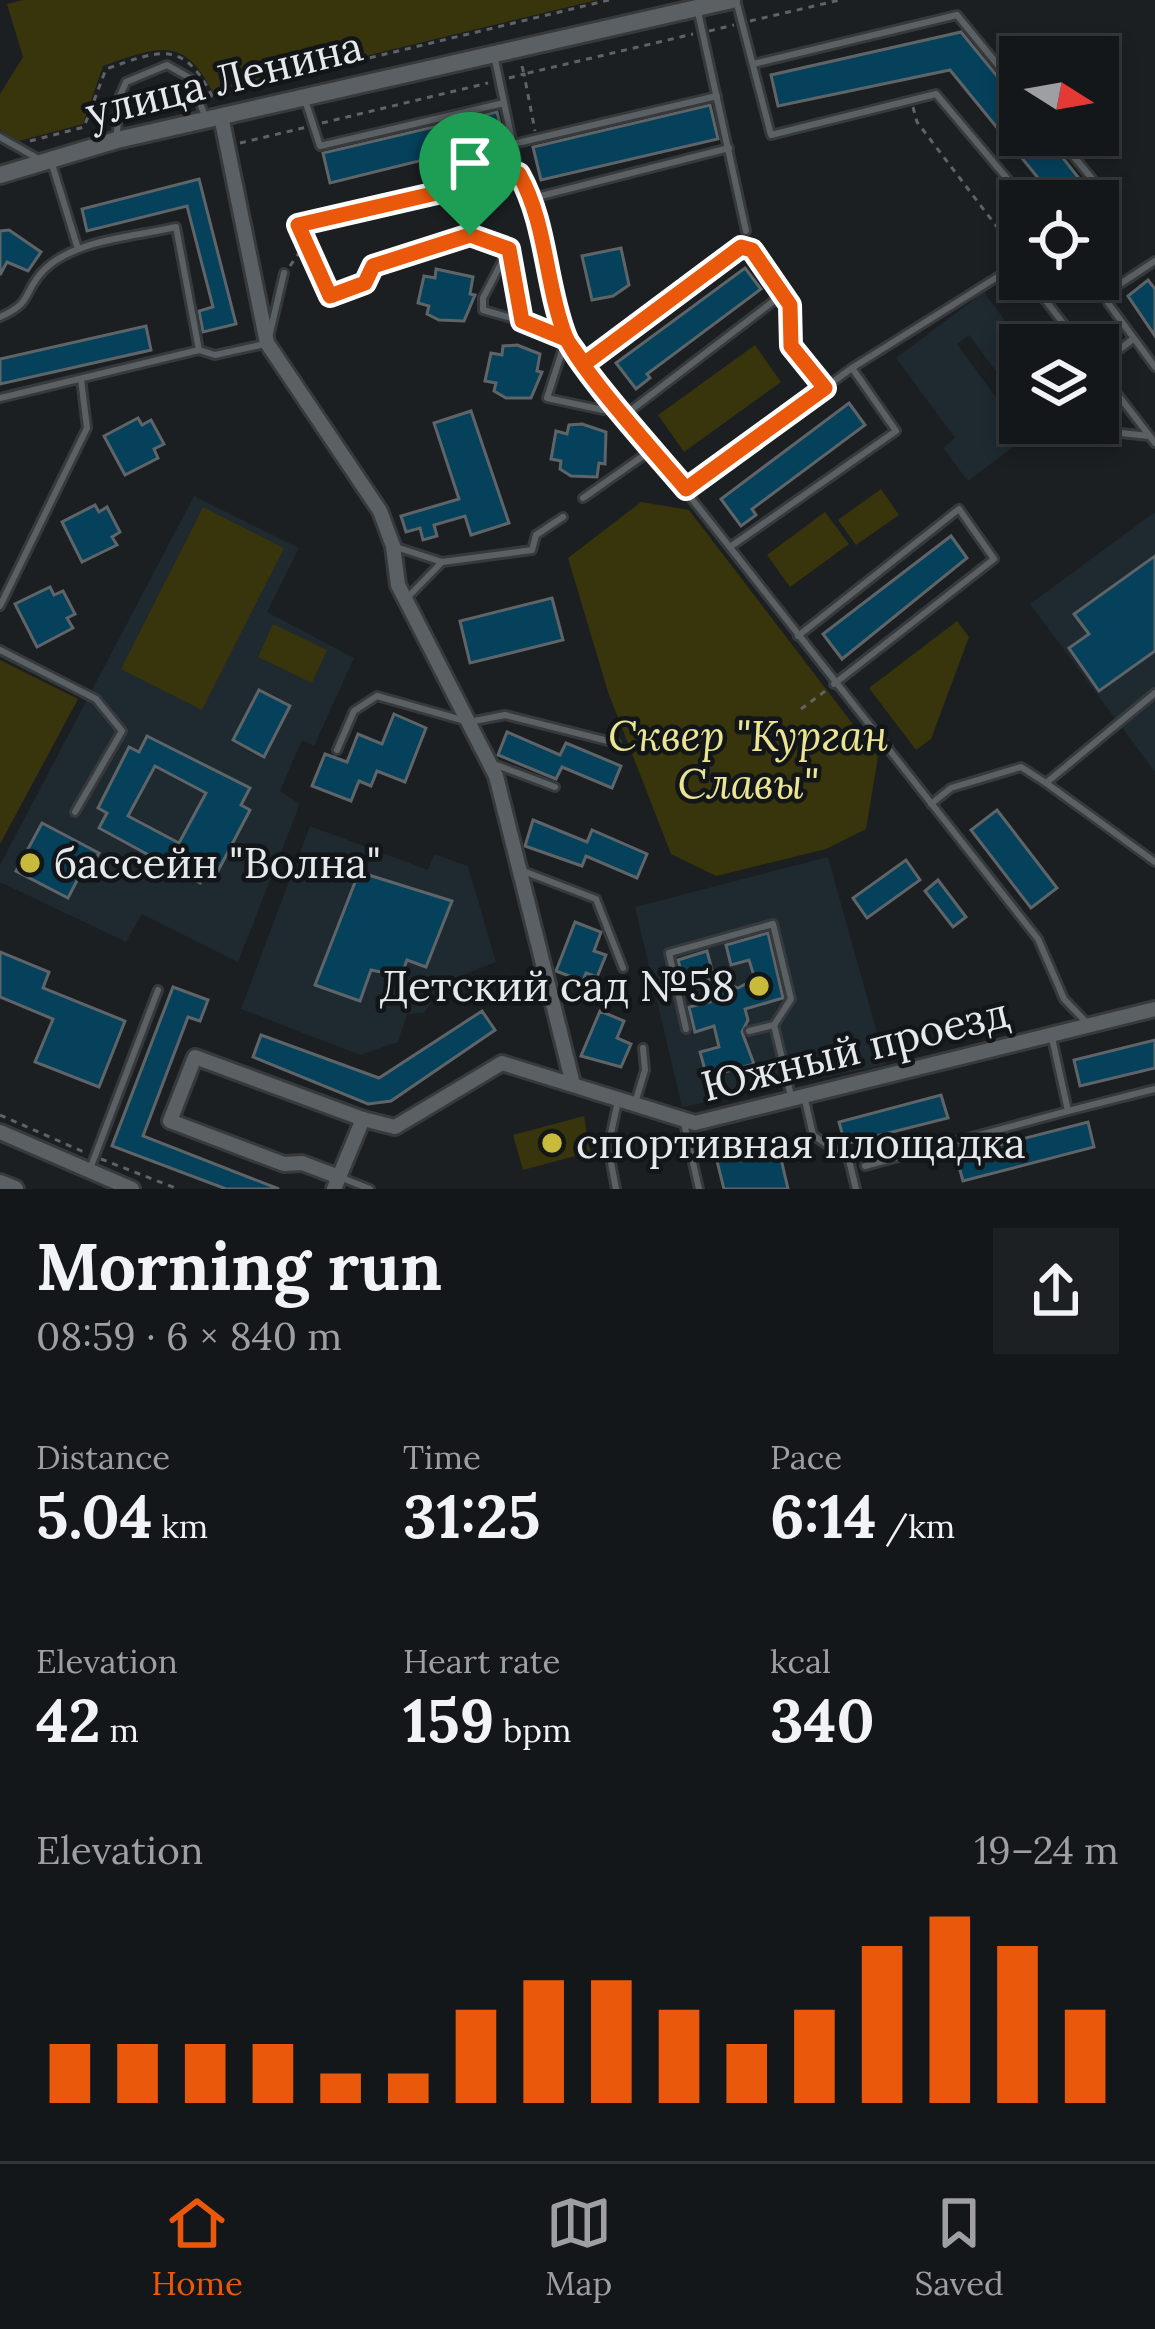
<!DOCTYPE html>
<meta charset="utf-8">
<style>
body{margin:0;font-family:Lora,serif;background:#1d2023;color:#f1f3f6;height:100vh;display:flex;flex-direction:column;font-size:45px;white-space:nowrap}
*{box-sizing:border-box;margin:0}
p{font-size:39px;color:#9d9fa2}
.icon{flex:none;width:66px;height:66px;fill:none;stroke:currentColor;stroke-width:2;stroke-linecap:round;stroke-linejoin:round}
.map{position:relative;height:1189px;overflow:hidden}
.drawer{display:flex;flex-direction:column;background:#14171a;flex:1}
.drawer>*{flex:none}
.needle{width:78px;rotate:101deg}
.tools{position:absolute;left:999px;top:36px;display:grid;gap:24px}
.tools a{display:grid;place-items:center;width:120px;height:120px;border-radius:0px;background:#14171a;box-shadow:0 6px 18px #0003,0 0 0 3px #333639;font-size:60px}
.pin{position:absolute;display:grid;place-items:center;width:102px;height:102px;color:#fff;margin:-123px -51px;border-radius:50% 50% 50% 0;rotate:-45deg;box-shadow:0 0 12px #0007}
.pin .icon{rotate:45deg}
.round{display:grid;place-items:center;flex:none;width:126px;height:126px;border-radius:0px;background:#1d2023}
.head{display:flex;align-items:center;justify-content:space-between;height:204px;padding:0 36px}
h1{font-size:66px;font-weight:800;line-height:90px}
.figures{display:grid;grid-template-columns:repeat(3,1fr);gap:18px;height:204px;padding:12px 36px}
.figures div{display:grid;align-content:center}
.figures b{font-size:60px;font-weight:800}
.figures small{font-size:33px;font-weight:400}
.figures p{font-size:33px}
.chart{height:336px;padding:24px 36px}
.chart p{display:flex;justify-content:space-between}
.chart svg{width:100%;height:216px;margin-top:12px;stroke:#ea580c;stroke-width:6}
.dock{display:flex;justify-content:space-around;align-items:center;height:168px;border-top:3px solid #333639;background:#14171a;font-size:33px;color:#9d9fa2}
.dock a{display:grid;justify-items:center;gap:6px}
.dock .on{color:#ea580c}
.map>svg:first-child{display:block}
</style>
<div class="map">
<svg width="1155" height="1189" viewBox="0 0 1155 1189">
<rect width="100%" height="100%" fill="#1b1f22"/>
<g fill="#1f2930">
<polygon points="984,292 1023,345 1020,389 1013,394 969,335 957,344 998,400 1009,393 1020,408 1020,423 1031,423 1036,430 968,481 943,448 955,438 896,358"/>
<polygon points="194,496 299,548 267,612 354,658 314,746 302,740 280,791 300,804 238,962 142,914 126,942 0,882 0,865"/>
<polygon points="1155,512 1155,772 1030,604"/>
<polygon points="310,826 428,870 434,854 468,866 496,962 445,982 424,1013 407,1014 398,1042 360,1055 241,1009"/>
<polygon points="828,857 886,1065 682,1107 635,907"/>
</g>
<g fill="#38340b">
<path d="M23,0H597L213,93C184,34 157,47 103,66L83,124L19,141L0,130V94L23,57L7,4Z"/>
<polygon points="755,345 781,382 684,452 658,415"/>
<polygon points="881,489 899,515 856,545 838,520"/>
<polygon points="641,502 689,510 878,757 866,829 826,849 716,876 671,854 608,692 568,558"/>
<polygon points="203,507 284,548 202,710 121,669"/>
<polygon points="825,512 849,544 790,587 767,555"/>
<polygon points="957,621 969,637 931,739 916,750 869,688"/>
<polygon points="273,624 327,650 312,683 258,657"/>
<polygon points="0,660 78,699 0,844"/>
<polygon points="584,1116 590,1152 523,1170 513,1135"/>
</g>
<g fill="#05415b" stroke="#5e6467" stroke-width="3" fill-rule="evenodd">
<polygon points="961,32 1020,104 1020,135 1045,135 1081,181 1056,200 950,70 778,106 771,75"/>
<polygon points="710,105 718,139 541,180 533,147"/>
<polygon points="497,112 504,140 330,183 323,153"/>
<polygon points="199,179 236,324 203,332 199,311 213,307 187,206 87,231 82,209"/>
<polygon points="9,230 41,252 28,271 7,262 0,275 0,231"/>
<polygon points="621,248 629,285 613,296 592,300 582,256"/>
<polygon points="745,268 761,289 647,374 650,378 636,389 616,363"/>
<polygon points="436,269 473,277 470,294 475,295 464,321 439,320 427,314 429,306 418,303 424,276 435,278"/>
<polygon points="1148,280 1155,289 1155,336 1128,296"/>
<polygon points="146,326 151,350 0,384 0,359"/>
<polygon points="517,345 540,354 537,371 542,372 531,398 506,398 494,391 496,383 485,381 491,353 502,355 503,346"/>
<polygon points="849,403 865,425 752,509 756,515 741,526 721,499"/>
<polygon points="471,411 509,523 471,535 465,516 434,525 437,536 423,540 420,528 406,532 401,516 459,499 434,423"/>
<polygon points="138,418 142,425 151,420 164,444 154,449 158,458 125,475 104,436"/>
<polygon points="582,424 606,432 605,464 599,463 597,477 571,476 560,469 561,461 551,459 556,431 567,434 569,425"/>
<polygon points="95,505 99,512 107,507 120,532 112,537 117,545 82,562 62,522"/>
<polygon points="951,536 967,558 842,659 823,634"/>
<polygon points="1155,556 1155,651 1099,691 1069,648 1089,634 1074,614"/>
<polygon points="50,587 54,595 63,591 75,614 67,618 73,628 37,647 15,604"/>
<polygon points="552,598 563,640 470,663 460,621"/>
<polygon points="259,690 290,706 264,757 233,740"/>
<polygon points="394,714 426,728 405,782 377,771 371,786 359,781 351,801 312,786 325,754 347,762 358,734 382,744"/>
<polygon points="507,732 560,755 566,743 621,766 612,788 562,767 556,779 498,755"/>
<path d="M147,736L250,788L241,805L250,810L218,871L209,866L200,883L99,828L107,813L98,808L129,747L139,752ZM155,766L206,793L179,843L128,816Z"/>
<polygon points="997,810 1057,888 1031,908 971,830"/>
<polygon points="533,820 587,842 592,830 647,854 637,878 586,856 582,866 525,846"/>
<polygon points="42,823 99,853 91,868 85,865 68,898 16,871"/>
<polygon points="906,860 920,880 867,918 853,898"/>
<polygon points="359,872 452,901 426,967 407,960 401,976 371,970 360,1001 315,985"/>
<polygon points="938,880 966,917 953,927 925,891"/>
<polygon points="575,922 601,932 594,951 606,955 597,977 586,973 583,981 556,971"/>
<polygon points="768,933 783,998 745,1009 748,1020 742,1032 754,1064 707,1077 700,1052 719,1047 714,1026 695,1032 689,1007 710,1002 704,980 685,985 678,960 707,951 712,970 695,975 738,988 755,979 749,960 731,965 726,945"/>
<polygon points="0,952 49,972 43,988 125,1021 99,1087 35,1062 53,1019 0,997"/>
<polygon points="173,987 208,1000 200,1021 188,1017 143,1136 279,1189 226,1189 112,1146"/>
<polygon points="482,1011 495,1030 391,1101 368,1104 253,1057 261,1035 379,1078"/>
<polygon points="600,1011 624,1021 617,1038 631,1044 621,1067 581,1056"/>
<polygon points="1155,1040 1155,1068 1080,1086 1074,1060"/>
<polygon points="941,1095 948,1118 845,1144 839,1122"/>
<polygon points="1088,1122 1094,1147 963,1181 956,1156"/>
<polygon points="776,1137 788,1189 724,1189 715,1153"/>
</g>
<g fill="none" stroke-linecap="round" stroke-linejoin="round">
<g stroke="#373a3d" stroke-width="12">
<g id="service">
<polyline points="737,4 771,135 936,94 1026,201"/>
<polyline points="698,12 746,231"/>
<polyline points="494,55 519,174 533,198 566,339 1038,939 1064,999 1087,1023"/>
<polyline points="753,64 957,15 1020,92"/>
<polyline points="305,100 320,146 504,103"/>
<polyline points="117,134 119,98 126,82 167,65 190,78 205,116"/>
<polyline points="1056,135 1094,181 1073,201"/>
<polyline points="0,137 37,158"/>
<polyline points="513,144 717,96"/>
<polyline points="51,161 78,249"/>
<polyline points="519,174 299,225 330,296 365,283 373,266 471,235 509,249 522,321 566,339 547,398 603,410 615,401"/>
<polyline points="533,198 729,148"/>
<polyline points="507,252 483,298 483,310 522,321"/>
<polyline points="1155,261 1114,288 1108,303 1155,367"/>
<polyline points="1029,279 1080,345"/>
<path d="M0,317C34,302 22,293 43,271C74,239 135,237 176,227L199,350"/>
<polyline points="270,333 284,273"/>
<polyline points="584,364 741,247 752,250 780,289 775,300 626,414"/>
<polyline points="1098,366 1133,339"/>
<polyline points="852,368 1007,271 1020,271"/>
<polyline points="1098,369 1155,443"/>
<polyline points="0,398 199,350 215,355 265,344"/>
<polyline points="1083,423 1102,431 1149,436"/>
<polyline points="686,489 852,368 896,431 730,547"/>
<polyline points="583,498 653,449"/>
<polyline points="396,547 442,562 532,550 536,535 563,517"/>
<polyline points="407,598 442,562"/>
<polyline points="0,606 87,428 81,379"/>
<polyline points="798,636 959,509 994,559 834,684"/>
<polyline points="0,650 96,699 122,731 75,812"/>
<polyline points="1155,693 1046,783 1155,862"/>
<polyline points="337,750 354,711 377,696 469,722 505,715 616,743"/>
<polyline points="491,763 555,787"/>
<polyline points="931,804 951,788 1021,767 1046,783"/>
<polyline points="523,871 596,899 623,968"/>
<polyline points="686,1029 669,953 773,924 791,999 774,1025 791,1096"/>
<polyline points="749,1031 774,1025"/>
<polyline points="805,1100 813,1135 849,1160 856,1189"/>
<polyline points="635,1103 645,1070 643,1048"/>
<polyline points="1068,1111 1155,1089"/>
<polyline points="684,1123 699,1189"/>
<polyline points="865,1166 1068,1111 1052,1038"/>
<polyline points="90,1169 158,990"/>
<polyline points="342,1178 370,1189"/>
<polyline points="616,1189 608,1147 618,1101"/>
</g>
</g>
<g stroke="#373a3d" stroke-width="20">
<g id="minor">
<polyline points="221,116 267,343 380,511 393,546 398,585 496,776 573,1084"/>
<polyline points="363,1119 395,1127 502,1063 695,1123 1155,1009"/>
<polyline points="0,1132 132,1189"/>
<polyline points="334,1189 363,1119 195,1057 170,1121 284,1164 302,1163 339,1177"/>
</g>
</g>
<g stroke="#373a3d" stroke-width="22">
<g id="tertiary">
<polyline points="0,175 117,140 732,0"/>
<polyline points="0,1183 15,1189"/>
</g>
</g>
<g stroke="#5f6366" stroke-width="3" stroke-dasharray="6 6" stroke-linecap="butt">
<polyline points="750,21 840,0"/>
<polyline points="709,31 734,25"/>
<polyline points="522,66 524,74 693,34"/>
<polyline points="509,78 524,74 535,131"/>
<polyline points="913,107 917,122 1010,244 1020,236"/>
<polyline points="322,123 488,83"/>
<path d="M30,141L84,127L106,69C158,51 183,38 212,96L609,0"/>
<polyline points="240,143 307,127"/>
<polyline points="290,266 302,249"/>
<polyline points="787,300 791,346 820,382"/>
<polyline points="801,709 828,689"/>
<polyline points="0,1115 86,1153"/>
<polyline points="101,1159 178,1189"/>
</g>
<use href="#service" stroke="#5b6064" stroke-width="6"/>
<use href="#minor" stroke="#5b6064" stroke-width="14"/>
<use href="#tertiary" stroke="#5b6064" stroke-width="16"/>
</g>
<g fill="none" stroke-linecap="round" stroke-linejoin="round">
<g stroke="#fff" stroke-width="24">
<path id="route" d="M470,235L373,266L365,283L330,296L298,225L519,174C547,224 545,283 565,335C577,367 660,458 686,489L825,388L791,346L790,305L752,250L741,247L584,364L566,339L522,321L509,249L470,235"/>
</g>
<use href="#route" stroke="#ea580c" stroke-width="15"/>
</g>
<g fill="#c8bb3b" stroke="#121619" stroke-width="4.5">
<circle cx="30" cy="863" r="12"/>
<circle cx="759" cy="986" r="12"/>
<circle cx="552" cy="1143" r="12"/>
</g>
<g text-anchor="middle" stroke-width="9" stroke-linejoin="round" paint-order="stroke">
<g font-size="42" fill="#e6e9eb" stroke="#121619">
<text transform="translate(224 79) rotate(-14)" y="15">улица Ленина</text>
<text transform="translate(855 1049) rotate(-14)" y="15">Южный проезд</text>
</g>
<g font-size="42" font-style="italic" fill="#ebe493" stroke="#121619">
<text x="748" y="751">Сквер "Курган<tspan x="748" dy="48">Славы"</tspan></text>
</g>
<g font-size="42" fill="#e6e9eb" stroke="#121619" text-anchor="start">
<text x="54" y="878">бассейн "Волна"</text>
<text x="735" y="1001" text-anchor="end">Детский сад №58</text>
<text x="576" y="1158">спортивная площадка</text>
</g>
</g>
</svg>
<div class="tools">
<a><svg class="needle" viewBox="-14 -14 28 28"><path d="M0-13l5 13h-10z" fill="#e53935"/><path d="M0 13l5-13h-10z" fill="#9d9fa2"/></svg></a>
<a><svg class="icon" aria-label="locate" viewBox="0 0 24 24"><circle cx="12" cy="12" r="6"/><path d="M12 2v4M12 18v4M2 12h4M18 12h4"/></svg></a>
<a><svg class="icon" aria-label="layers" viewBox="0 0 24 24"><path d="M12 4l9 5-9 5-9-5zM3 14l9 5 9-5"/></svg></a>
</div>
<div class="pin" style="left:470px;top:235px;background:#1e9e55"><svg class="icon" aria-label="arrive" viewBox="0 0 24 24"><path d="M6 21V4h12l-3 4 3 4H6"/></svg></div>
</div>
<section class="drawer">
<div class="head"><div><h1>Morning run</h1><p>08:59 · 6 × 840 m</p></div><a class="round"><svg class="icon" aria-label="share" viewBox="0 0 24 24"><path d="M12 15V3M7 8l5-5 5 5M5 13v7h14v-7"/></svg></a></div>
<div class="figures">
<div><p>Distance</p><b>5.04<small> km</small></b></div>
<div><p>Time</p><b>31:25</b></div>
<div><p>Pace</p><b>6:14<small> /km</small></b></div>
</div>
<div class="figures">
<div><p>Elevation</p><b>42<small> m</small></b></div>
<div><p>Heart rate</p><b>159<small> bpm</small></b></div>
<div><p>kcal</p><b>340</b></div>
</div>
<div class="chart"><p><span>Elevation</span>19–24 m</p>
<svg viewBox="0 0 160 44" preserveAspectRatio="none"><path d="M5 44V32M15 44V32M25 44V32M35 44V32M45 44V38M55 44V38M65 44V25M75 44V19M85 44V19M95 44V25M105 44V32M115 44V25M125 44V12M135 44V6M145 44V12M155 44V25"/></svg>
</div>
</section>
<nav class="dock">
<a class="on"><svg class="icon" aria-label="home" viewBox="0 0 24 24"><path d="M3 11l9-7 9 7M6 9v11h12V9"/></svg>Home</a>
<a><svg class="icon" aria-label="map" viewBox="0 0 24 24"><path d="M3 6l6-2 6 2 6-2v14l-6 2-6-2-6 2zM9 4v14M15 6v14"/></svg>Map</a>
<a><svg class="icon" aria-label="saved" viewBox="0 0 24 24"><path d="M7 4h10v16l-5-4-5 4z"/></svg>Saved</a>
</nav>
